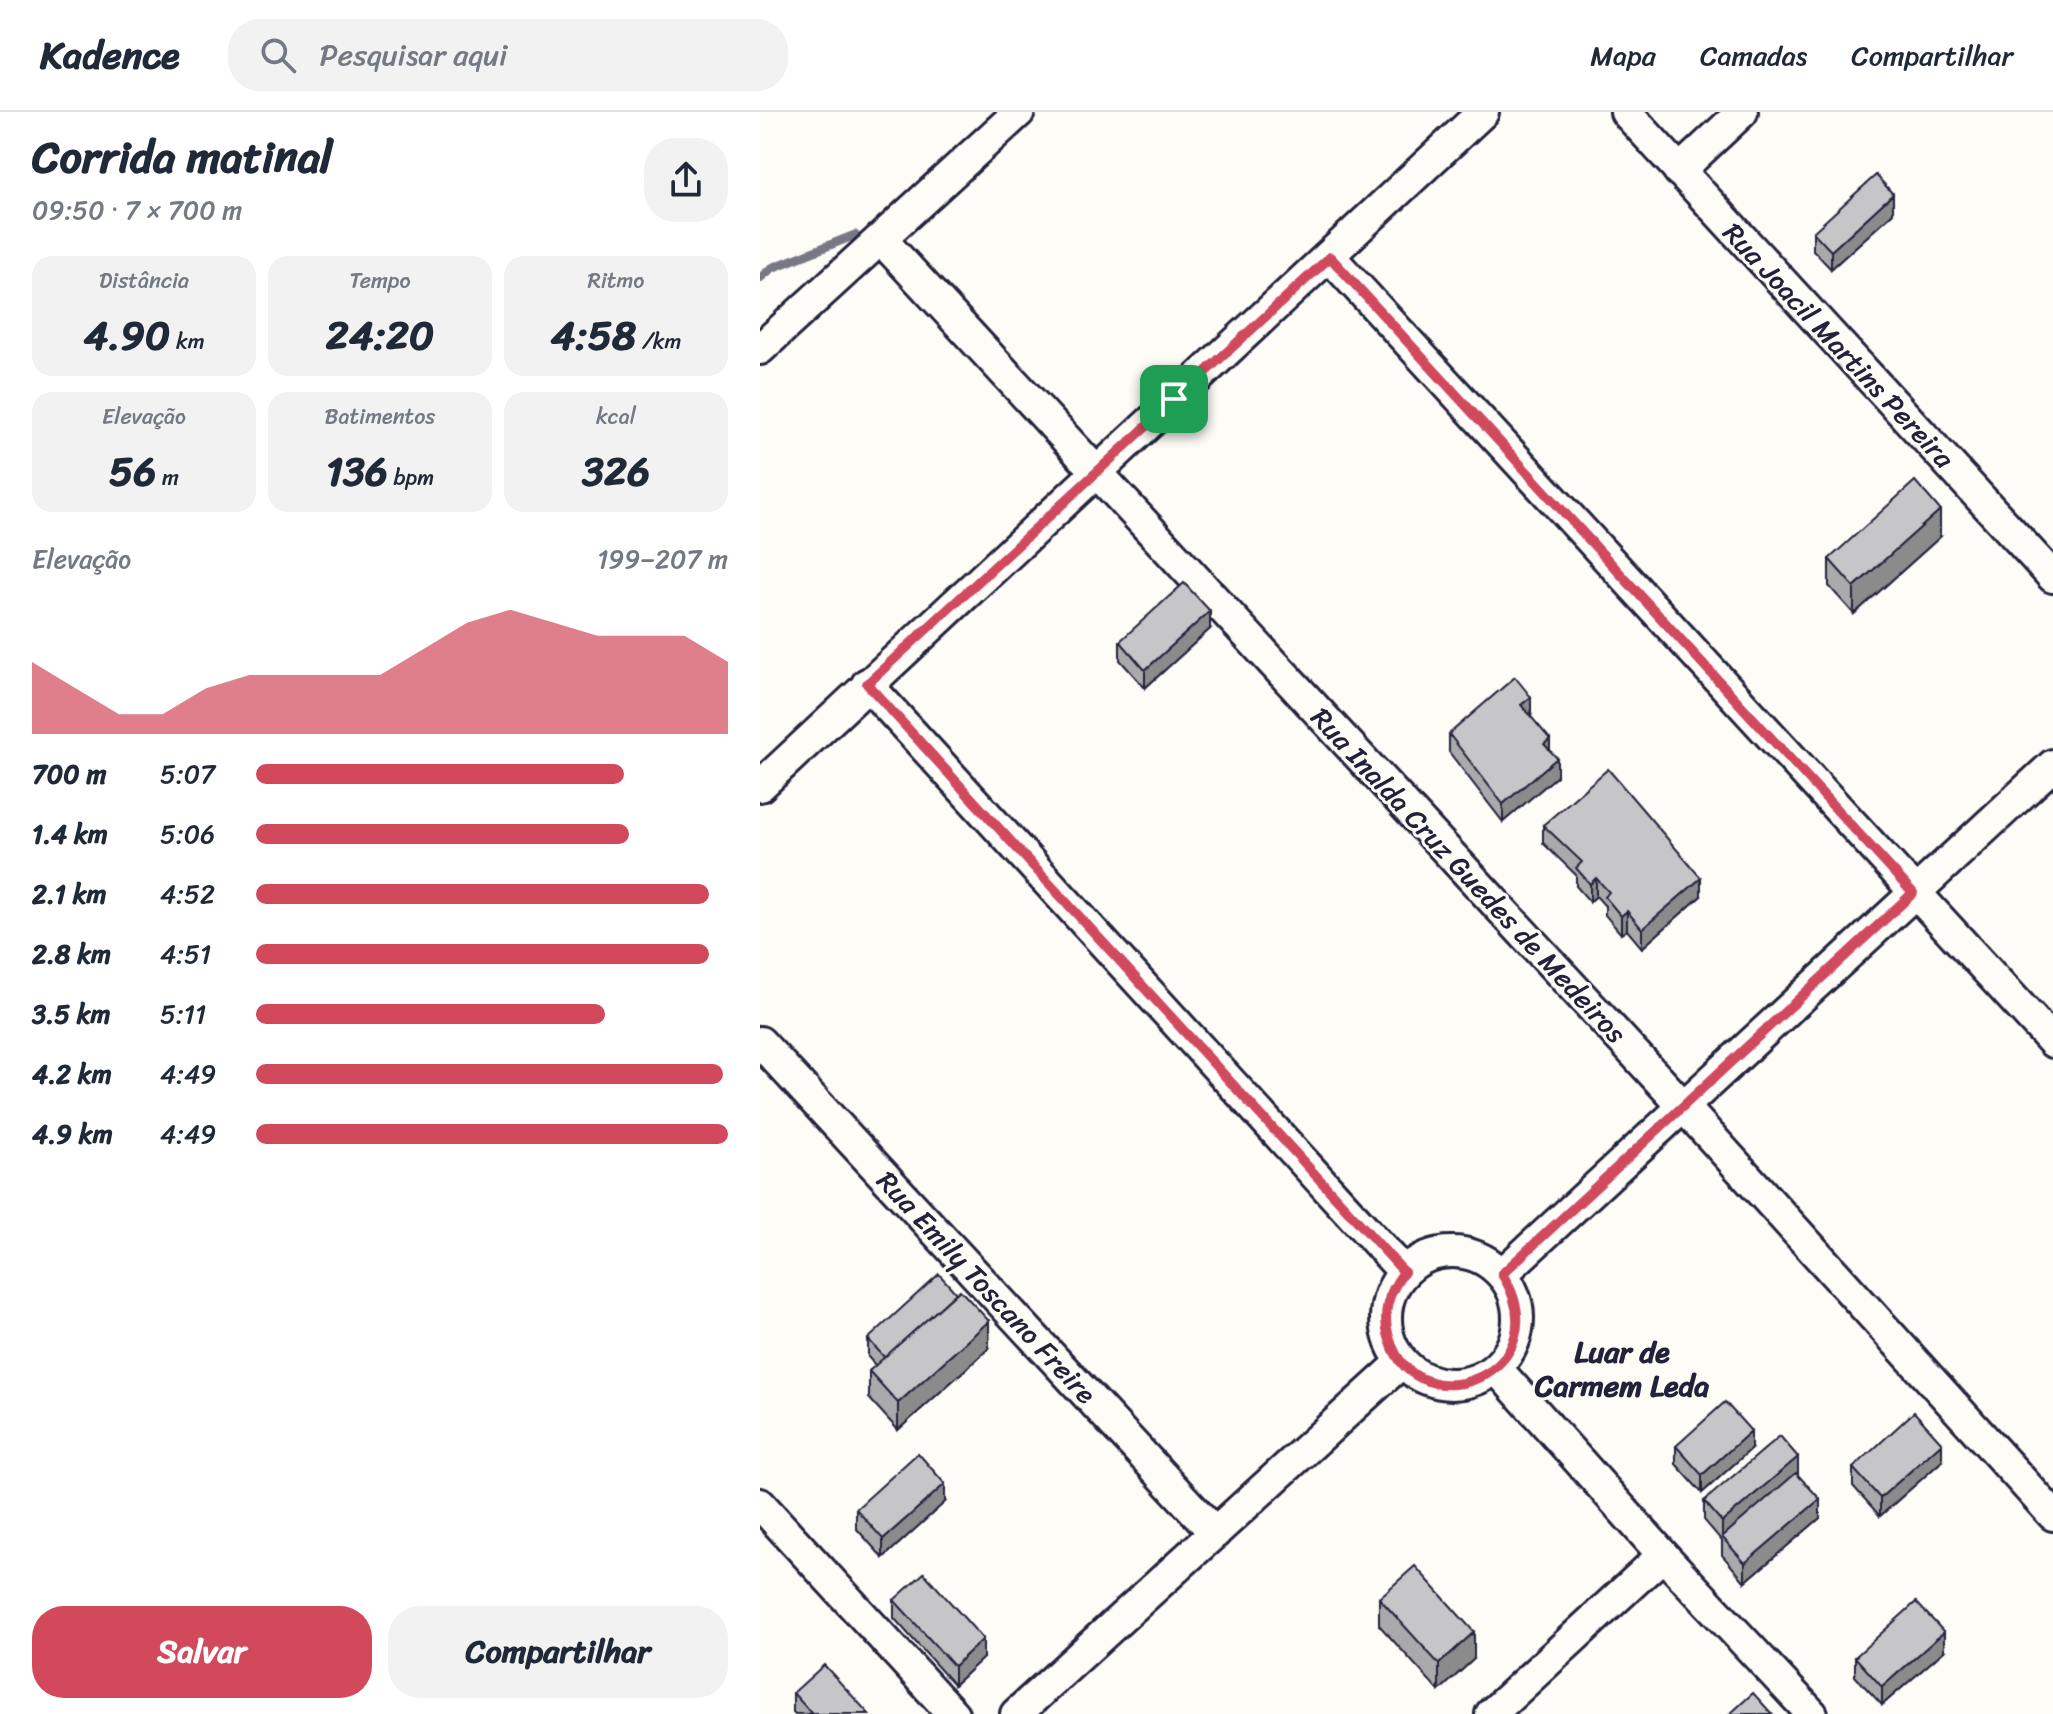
<!DOCTYPE html>
<html lang="pt">
<meta charset="utf-8">
<style>
body{margin:0;font-family:Sriracha,sans-serif;background:#f2f2f3;color:#1f2937;height:100vh;display:flex;flex-direction:column;font-size:30px;white-space:nowrap}
*{box-sizing:border-box;margin:0}
p{font-size:26px;color:#747a83}
.icon{flex:none;width:44px;height:44px;fill:none;stroke:currentColor;stroke-width:2;stroke-linecap:round;stroke-linejoin:round}
.map{position:relative;flex:1;overflow:hidden}
.sheet{display:flex;flex-direction:column;background:#fff;width:760px}
.sheet>*{flex:none}
.pin{position:absolute;display:grid;place-items:center;width:68px;height:68px;color:#fff;margin:-34px;border-radius:16px;box-shadow:0 4px 12px #0006}
.round{display:grid;place-items:center;flex:none;width:84px;height:84px;border-radius:32px;background:#f2f2f3}
.head{display:flex;align-items:center;justify-content:space-between;height:136px;padding:0 32px}
h1{font-size:44px;font-weight:700;line-height:60px}
.metrics{display:grid;grid-template-columns:repeat(3,1fr);gap:12px;height:136px;padding:8px 32px}
.metrics div{display:grid;align-content:center;border-radius:20px;background:#f2f2f3;text-align:center}
.metrics b{font-size:40px;font-weight:700}
.metrics small{font-size:22px;font-weight:400}
.metrics p{font-size:22px}
.chart{height:224px;padding:16px 32px}
.chart p{display:flex;justify-content:space-between}
.chart svg{width:100%;height:144px;margin-top:8px;fill:#d1495b;opacity:.7}
.action{display:flex;gap:16px;margin-top:auto;padding:16px 32px}
.action a{flex:1;height:92px;border-radius:32px;background:#d1495b;color:#fff;font-size:32px;font-weight:700;line-height:92px;text-align:center}
.action a+a{background:#f2f2f3;color:#1f2937}
ul{padding:0 32px;list-style:none;font-size:26px}
li{display:grid;grid-template-columns:128px 96px 1fr;align-items:center;height:60px}
li i{height:20px;border-radius:10px;background:#d1495b}
header{display:flex;align-items:center;gap:48px;box-sizing:border-box;height:112px;padding:0 40px;background:#fff;border-bottom:2px solid #e0e1e3}
header strong{font-size:38px}
nav{display:flex;gap:44px;margin-inline-start:auto;font-size:28px}
.search{width:560px;height:72px;background:#f2f2f3;display:flex;align-items:center;gap:20px;box-sizing:border-box;padding:0 28px;border-radius:32px;color:#747a83;font-size:30px}
main{display:flex;flex:1;min-height:0}
.map>svg:first-child{display:block}
</style>
<header>
<strong>Kadence</strong>
<div class="search"><svg class="icon" aria-label="search" viewBox="0 0 24 24"><circle cx="10" cy="10" r="6"/><path d="M15 15l6 6"/></svg>Pesquisar aqui</div>
<nav><a>Mapa</a><a>Camadas</a><a>Compartilhar</a></nav>
</header>
<main>
<section class="sheet">
<div class="head"><div><h1>Corrida matinal</h1><p>09:50 · 7 × 700 m</p></div><a class="round"><svg class="icon" aria-label="share" viewBox="0 0 24 24"><path d="M12 15V3M7 8l5-5 5 5M5 13v7h14v-7"/></svg></a></div>
<div class="metrics">
<div><p>Distância</p><b>4.90<small> km</small></b></div>
<div><p>Tempo</p><b>24:20</b></div>
<div><p>Ritmo</p><b>4:58<small> /km</small></b></div>
</div>
<div class="metrics">
<div><p>Elevação</p><b>56<small> m</small></b></div>
<div><p>Batimentos</p><b>136<small> bpm</small></b></div>
<div><p>kcal</p><b>326</b></div>
</div>
<div class="chart"><p><span>Elevação</span>199–207 m</p>
<svg viewBox="0 0 160 44" preserveAspectRatio="none"><path d="M0 44V22L10 30L20 38L30 38L40 30L50 26L60 26L70 26L80 26L90 18L100 10L110 6L120 10L130 14L140 14L150 14L160 22V44z"/></svg>
</div>
<ul>
<li><b>700 m</b>5:07<i style="width:78%"></i></li>
<li><b>1.4 km</b>5:06<i style="width:79%"></i></li>
<li><b>2.1 km</b>4:52<i style="width:96%"></i></li>
<li><b>2.8 km</b>4:51<i style="width:96%"></i></li>
<li><b>3.5 km</b>5:11<i style="width:74%"></i></li>
<li><b>4.2 km</b>4:49<i style="width:99%"></i></li>
<li><b>4.9 km</b>4:49<i style="width:100%"></i></li>
</ul>
<div class="action"><a>Salvar</a><a>Compartilhar</a></div>
</section>
<div class="map">
<svg width="1293" height="1602" viewBox="0 0 1293 1602">
<rect width="100%" height="100%" fill="#fdfcf7"/>
<filter id="ink" filterUnits="userSpaceOnUse"><feTurbulence type="fractalNoise" baseFrequency=".0125" numOctaves="2"/><feDisplacementMap in="SourceGraphic" scale="16" xChannelSelector="R" yChannelSelector="G"/><feConvolveMatrix kernelMatrix="1 2 1 2 8 2 1 2 1" color-interpolation-filters="sRGB"/></filter>
<g filter="url(#ink)">
<g fill="none" stroke-linecap="round" stroke-linejoin="round">
<polyline stroke="#787885" stroke-width="9" points="0,166 12,156 95,123"/>
<g stroke="#22223b" stroke-width="36">
<g id="minor">
<polyline points="866,0 1293,465"/>
<polyline points="919,59 982,0"/>
<polyline points="121,127 923,994 1293,1403"/>
<polyline points="570,145 1293,930"/>
<polyline points="0,237 259,0"/>
<polyline points="107,572 644,1160"/>
<polyline points="0,674 723,0"/>
<polyline points="0,930 455,1421"/>
<circle cx="692" cy="1206" r="66"/>
<polyline points="742,1162 1293,653"/>
<polyline points="736,1256 903,1443 1052,1602"/>
<polyline points="0,1392 193,1602"/>
<polyline points="256,1602 642,1250"/>
<polyline points="731,1602 903,1443"/>
</g>
</g>
<use href="#minor" stroke="#fdfcf7" stroke-width="30"/>
</g>
<g fill="#aaaaac" stroke="#22223b" stroke-width="2">
<polygon points="1133,101 1071,157 1053,138 1053,120"/>
<polygon points="1180,425 1094,502 1069,474 1069,447"/>
<polygon points="450,517 385,576 360,548 360,529"/>
<polygon points="771,603 770,604 790,638 797,664 743,710 689,640 689,622"/>
<polygon points="783,713 941,784 882,836 867,818 861,822 845,803 845,794 836,784 830,790 816,774 816,763 783,731"/>
<polygon points="108,1227 229,1236 138,1318 109,1286 109,1259 116,1254 108,1245"/>
<polygon points="916,1334 991,1337 942,1381 916,1352"/>
<polygon points="1182,1349 1120,1404 1093,1374 1093,1356"/>
<polygon points="1038,1363 1060,1406 985,1470 962,1443 962,1429 944,1408 944,1389"/>
<polygon points="185,1390 123,1446 96,1416 96,1397"/>
<polygon points="619,1486 714,1547 679,1579 619,1513"/>
<polygon points="134,1488 223,1546 194,1573 134,1506"/>
<polygon points="1184,1539 1122,1593 1095,1564 1095,1545"/>
<polygon points="33,1581 109,1602 35,1602 33,1600"/>
</g>
<g fill="#8b8b8c" stroke="#22223b" stroke-width="2">
<polygon points="1133,82 1133,101 1071,157 1071,139"/>
<polygon points="1180,398 1180,425 1094,502 1094,475"/>
<polygon points="450,499 450,517 385,576 385,558"/>
<polygon points="771,585 771,603 761,612 761,593"/>
<polygon points="790,627 790,645 784,632"/>
<polygon points="797,646 797,664 743,710 743,692"/>
<polygon points="836,766 836,784 830,790 830,772"/>
<polygon points="941,766 941,784 882,836 882,817"/>
<polygon points="867,799 867,818 861,822 861,804"/>
<polygon points="229,1209 229,1236 138,1318 138,1291"/>
<polygon points="991,1319 991,1337 942,1381 942,1363"/>
<polygon points="1182,1331 1182,1349 1120,1404 1120,1386"/>
<polygon points="1038,1345 1038,1363 962,1425 962,1410"/>
<polygon points="185,1372 185,1390 123,1446 123,1427"/>
<polygon points="1060,1387 1060,1406 985,1470 985,1451"/>
<polygon points="714,1520 714,1547 679,1579 679,1552"/>
<polygon points="1184,1520 1184,1539 1122,1593 1122,1575"/>
<polygon points="223,1527 223,1546 194,1573 194,1554"/>
</g>
<g fill="#c6c6c8" stroke="#22223b" stroke-width="2">
<polygon points="1116,63 1133,82 1071,139 1053,120"/>
<polygon points="1155,369 1180,398 1094,475 1069,447"/>
<polygon points="424,471 450,499 385,558 360,529"/>
<polygon points="755,565 771,585 761,593 790,627 784,632 797,646 743,692 689,622"/>
<polygon points="848,657 941,766 882,817 867,799 861,804 845,785 849,780 836,766 830,772 816,756 822,750 783,713"/>
<polygon points="179,1162 196,1181 125,1246 108,1227"/>
<polygon points="200,1178 229,1209 138,1291 109,1259"/>
<polygon points="965,1290 991,1319 942,1363 916,1334"/>
<polygon points="1154,1300 1182,1331 1120,1386 1093,1356"/>
<polygon points="1020,1324 1038,1345 962,1410 944,1389"/>
<polygon points="158,1341 185,1372 123,1427 96,1397"/>
<polygon points="1036,1361 1060,1387 985,1451 962,1425"/>
<polygon points="655,1454 714,1520 679,1552 619,1486"/>
<polygon points="164,1461 223,1527 194,1554 134,1488"/>
<polygon points="1156,1490 1184,1520 1122,1575 1095,1545"/>
<polygon points="64,1553 109,1602 52,1602 33,1581"/>
<polygon points="993,1581 1012,1602 970,1602"/>
</g>
</g>
<g fill="none" stroke-linecap="round" stroke-linejoin="round" filter="url(#ink)">
<g stroke="#fff" stroke-width="16">
<path id="route" d="M570,145L1153,781L742,1162C804,1260 658,1317 630,1228C621,1202 628,1181 644,1160L107,572Z"/>
</g>
<use href="#route" stroke="#d1495b" stroke-width="10"/>
</g>
<g text-anchor="middle" stroke-width="6" stroke-linejoin="round" paint-order="stroke">
<g font-size="28" fill="#22223b" stroke="#fdfcf7">
<text transform="translate(1079 233) rotate(47)" y="10">Rua Joacil Martins Pereira</text>
<text transform="translate(709 763) rotate(47)" y="10">Rua Inalda Cruz Guedes de Medeiros</text>
<text transform="translate(227 1175) rotate(47)" y="10">Rua Emily Toscano Freire</text>
</g>
<g font-size="30" font-weight="bold" fill="#22223b" stroke="#fdfcf7">
<text x="862" y="1250">Luar de<tspan x="862" dy="34">Carmem Leda</tspan></text>
</g>
</g>
</svg>
<div class="pin" style="left:414px;top:287px;background:#1e9e55"><svg class="icon" aria-label="arrive" viewBox="0 0 24 24"><path d="M6 21V4h12l-3 4 3 4H6"/></svg></div>
</div>
</main>
